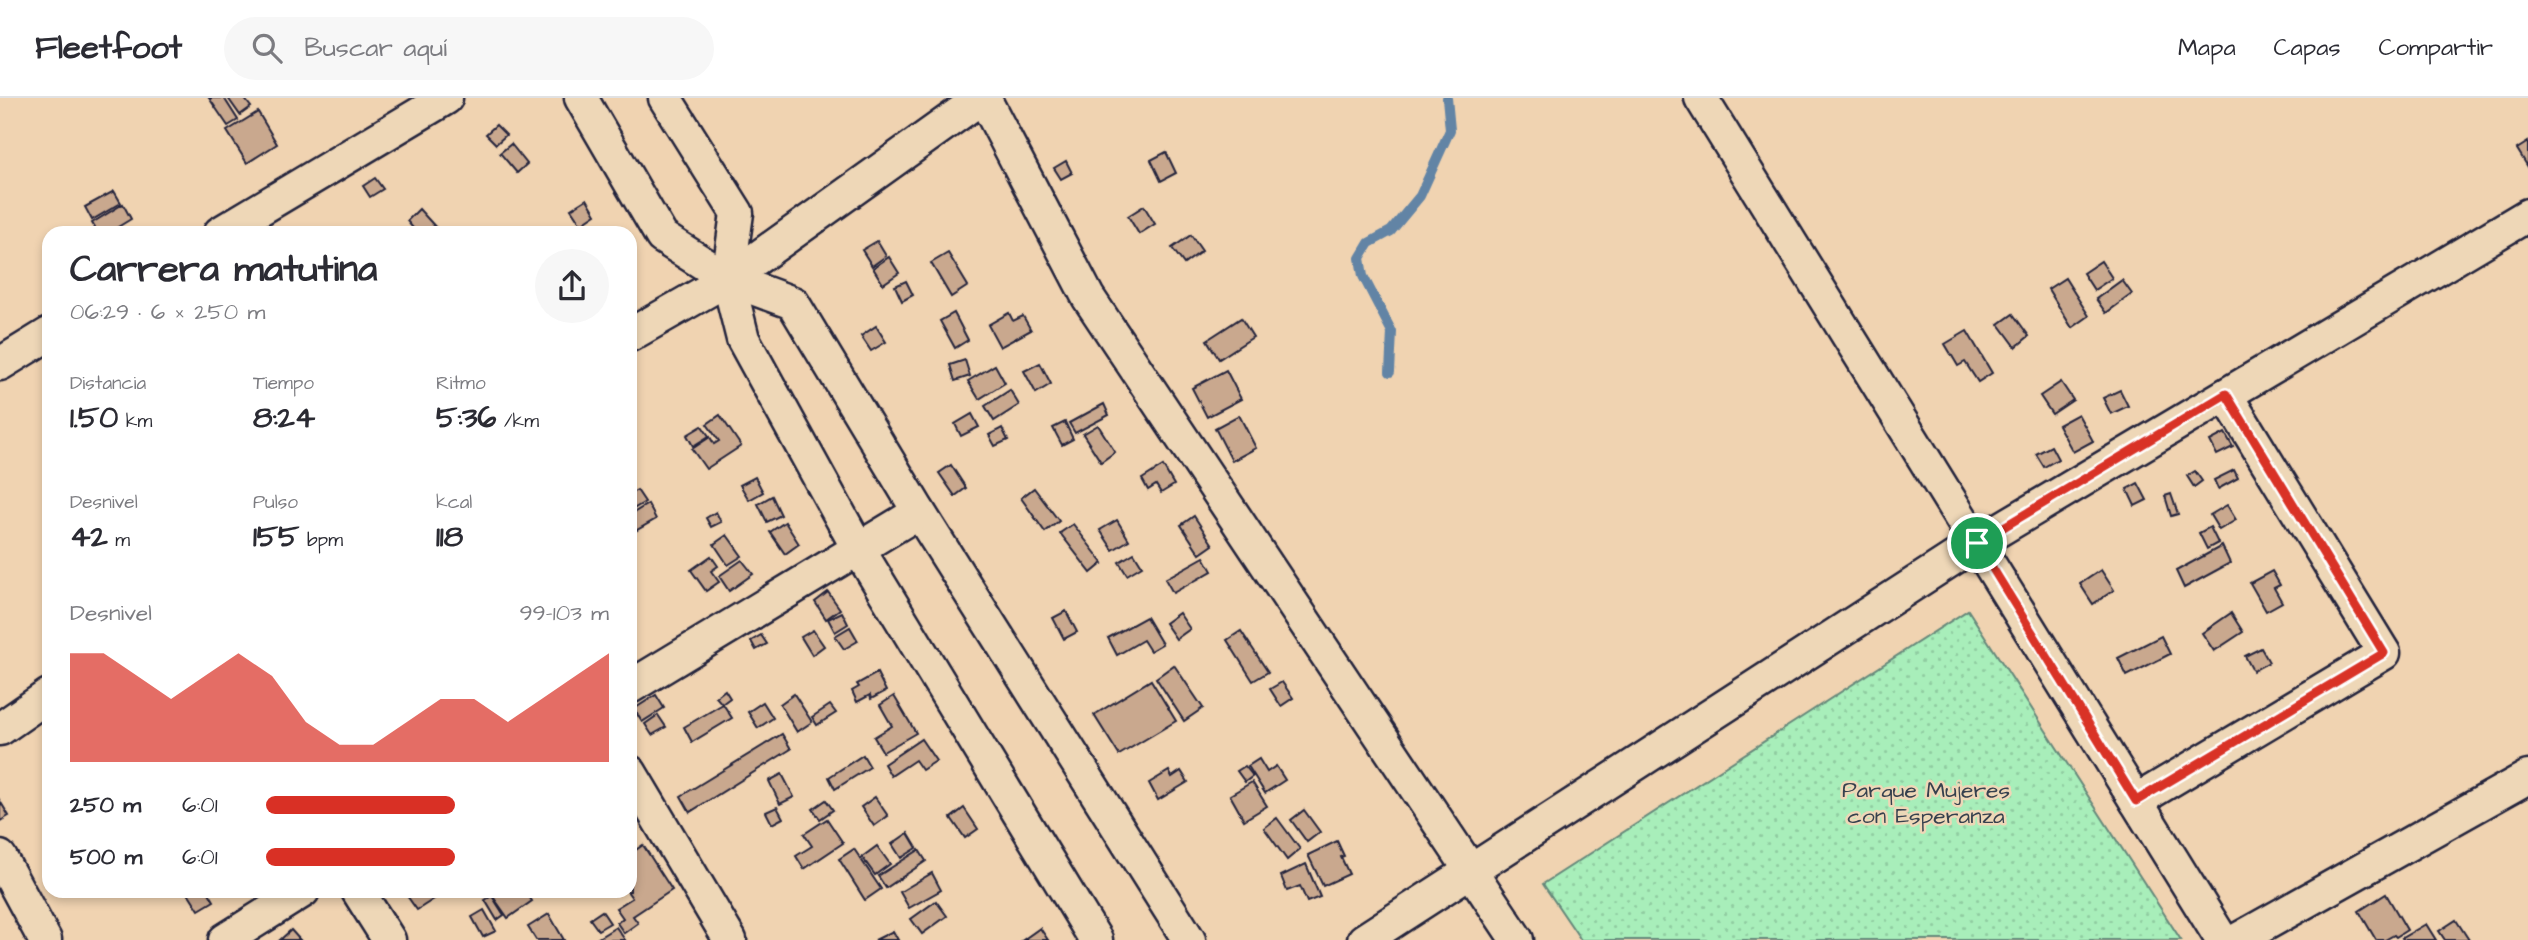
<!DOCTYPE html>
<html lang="es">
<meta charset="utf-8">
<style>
body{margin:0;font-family:"Architects Daughter",sans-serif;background:#f7f7f7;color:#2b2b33;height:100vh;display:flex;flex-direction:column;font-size:26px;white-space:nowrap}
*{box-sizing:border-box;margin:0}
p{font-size:23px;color:#7c7c81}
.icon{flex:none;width:38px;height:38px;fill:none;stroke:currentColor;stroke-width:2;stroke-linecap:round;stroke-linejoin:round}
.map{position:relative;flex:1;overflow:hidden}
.side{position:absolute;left:42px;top:128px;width:595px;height:672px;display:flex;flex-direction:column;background:#fff;border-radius:21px;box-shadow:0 4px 10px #0003}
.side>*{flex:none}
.pin{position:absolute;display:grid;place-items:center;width:60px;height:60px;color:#fff;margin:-30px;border:4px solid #fff;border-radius:50%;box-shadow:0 2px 7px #0007}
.round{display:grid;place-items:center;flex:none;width:74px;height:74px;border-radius:37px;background:#f7f7f7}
.overview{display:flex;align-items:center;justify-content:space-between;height:119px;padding:0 28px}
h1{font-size:38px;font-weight:800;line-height:52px}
.metrics{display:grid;grid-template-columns:repeat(3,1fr);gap:10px;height:119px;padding:7px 28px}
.metrics div{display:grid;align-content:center}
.metrics b{font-size:30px;font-weight:800}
.metrics small{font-size:19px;font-weight:400}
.metrics p{font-size:19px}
.chart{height:196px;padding:14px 28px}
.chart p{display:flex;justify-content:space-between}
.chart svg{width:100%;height:126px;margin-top:7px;fill:#d93025;opacity:.7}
ul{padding:0 28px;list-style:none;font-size:23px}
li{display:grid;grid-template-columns:112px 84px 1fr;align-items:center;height:52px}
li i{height:18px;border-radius:9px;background:#d93025}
header{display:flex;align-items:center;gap:42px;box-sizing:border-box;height:98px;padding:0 35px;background:#fff;border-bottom:2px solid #e1e1e2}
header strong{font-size:33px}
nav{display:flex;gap:38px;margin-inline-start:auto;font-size:24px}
.search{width:490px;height:63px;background:#f7f7f7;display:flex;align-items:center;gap:18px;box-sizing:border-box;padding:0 24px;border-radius:38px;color:#7c7c81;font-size:26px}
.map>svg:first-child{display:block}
</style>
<header>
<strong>Fleetfoot</strong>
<div class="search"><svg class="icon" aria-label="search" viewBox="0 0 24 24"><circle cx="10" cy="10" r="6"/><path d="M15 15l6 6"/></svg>Buscar aquí</div>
<nav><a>Mapa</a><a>Capas</a><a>Compartir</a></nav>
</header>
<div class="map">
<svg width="2528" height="842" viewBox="0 0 2528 842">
<defs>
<pattern id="grass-dots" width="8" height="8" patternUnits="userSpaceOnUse" patternTransform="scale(1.75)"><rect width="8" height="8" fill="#a8eeba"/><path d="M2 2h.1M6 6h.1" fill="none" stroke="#90cca1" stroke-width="1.8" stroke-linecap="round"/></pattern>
</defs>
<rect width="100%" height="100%" fill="#f0d3b1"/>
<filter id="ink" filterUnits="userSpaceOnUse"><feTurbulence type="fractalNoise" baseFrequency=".0143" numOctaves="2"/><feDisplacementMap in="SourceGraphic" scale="14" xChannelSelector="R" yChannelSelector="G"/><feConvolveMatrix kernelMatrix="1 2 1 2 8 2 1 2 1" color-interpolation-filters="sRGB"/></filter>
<g filter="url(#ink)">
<polygon fill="url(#grass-dots)" stroke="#65887a" stroke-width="2" points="1968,512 2181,842 1581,842 1543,786"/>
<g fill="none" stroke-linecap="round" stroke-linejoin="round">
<polyline stroke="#6284a5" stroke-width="10" points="1390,274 1392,234 1363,178 1360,160 1369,145 1391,133 1420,98 1450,32 1447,0"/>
</g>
<g fill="#c9a88e" stroke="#22223b" stroke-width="2">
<polygon points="209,0 224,0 238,22 228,28"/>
<polygon points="228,0 244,0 251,9 240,17"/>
<polygon points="258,14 277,46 247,65 227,33"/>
<polygon points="496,27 506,37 496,46 486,36"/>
<polygon points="2528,44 2528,69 2517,51"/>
<polygon points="511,46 527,66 517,75 500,55"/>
<polygon points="1166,54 1176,75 1161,83 1151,62"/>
<polygon points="1066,63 1072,75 1061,81 1054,70"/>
<polygon points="375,80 383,91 370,99 363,88"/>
<polygon points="114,93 121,105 92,122 85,109"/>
<polygon points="587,101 596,116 581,126 571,111"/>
<polygon points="123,106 131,121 108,135 98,135 92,125"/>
<polygon points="1144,108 1155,126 1139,136 1128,118"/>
<polygon points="419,111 439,133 437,135 417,135 407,123"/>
<polygon points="1191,137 1202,153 1184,166 1172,150"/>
<polygon points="877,143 886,158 872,168 862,152"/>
<polygon points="948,155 968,188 951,199 931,165"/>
<polygon points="889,159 899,175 883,186 873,170"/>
<polygon points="2101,163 2112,180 2094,192 2083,175"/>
<polygon points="2065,180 2089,218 2072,230 2048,191"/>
<polygon points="2122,182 2132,196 2106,215 2096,201"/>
<polygon points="906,183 913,197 902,203 895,188"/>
<polygon points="954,215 968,242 955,250 940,223"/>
<polygon points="1009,215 1013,223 1023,218 1031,232 1000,249 988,227"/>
<polygon points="2013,216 2029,238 2016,249 1999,226"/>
<polygon points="1241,220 1253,239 1219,261 1207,242"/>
<polygon points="876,228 886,244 871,253 861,238"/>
<polygon points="1967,233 1992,275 1978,284 1965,264 1958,268 1945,246"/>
<polygon points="965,262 970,278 955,283 950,267"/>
<polygon points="1040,265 1051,286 1036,295 1024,273"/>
<polygon points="995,267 1005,285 979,301 968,283"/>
<polygon points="1226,272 1241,301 1207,319 1192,290"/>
<polygon points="2061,284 2073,302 2052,316 2040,298"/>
<polygon points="1010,292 1019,307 994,323 985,308"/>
<polygon points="2120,292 2128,308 2111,316 2103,300"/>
<polygon points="1104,306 1109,317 1075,335 1069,325"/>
<polygon points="972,316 979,329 961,338 955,326"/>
<polygon points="2078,316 2093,343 2073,354 2058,327"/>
<polygon points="720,317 741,348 706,371 692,351 710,339 714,346 719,343 707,326"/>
<polygon points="1239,317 1256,350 1232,363 1215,330"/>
<polygon points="1065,324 1073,341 1062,347 1053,330"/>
<polygon points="1098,327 1115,354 1101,364 1083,336"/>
<polygon points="702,328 709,338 693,348 687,337"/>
<polygon points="1002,330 1008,342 995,348 989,337"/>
<polygon points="2225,335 2233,349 2217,357 2210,343"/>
<polygon points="2051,348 2058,361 2044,369 2036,356"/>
<polygon points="951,367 966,390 955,398 939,375"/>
<polygon points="1163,368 1174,387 1161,395 1156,387 1148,392 1142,381"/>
<polygon points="2234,372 2238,380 2218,391 2214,382"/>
<polygon points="2195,373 2202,383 2194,389 2187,378"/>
<polygon points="755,379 763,394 749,402 740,387"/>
<polygon points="2138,385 2147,402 2135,408 2127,391"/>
<polygon points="1034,390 1059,423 1045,434 1021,400"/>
<polygon points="637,392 645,404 630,413 630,396"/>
<polygon points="2171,396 2178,416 2171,418 2165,398"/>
<polygon points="772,398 781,417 767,424 758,406"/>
<polygon points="648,406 656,421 630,436 630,417"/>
<polygon points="2227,407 2236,422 2219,432 2210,417"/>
<polygon points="716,414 721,424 711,429 706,420"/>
<polygon points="1194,418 1213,447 1200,456 1181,427"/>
<polygon points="1117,422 1129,442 1113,452 1100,432"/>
<polygon points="785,424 799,446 785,456 770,434"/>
<polygon points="1073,426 1103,465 1091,475 1060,435"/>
<polygon points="2210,429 2218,445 2207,451 2199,435"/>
<polygon points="727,437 742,458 728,467 714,446"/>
<polygon points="2222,448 2230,465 2184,490 2176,473"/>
<polygon points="1134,455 1142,468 1127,477 1119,464"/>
<polygon points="711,458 718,468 711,473 719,484 706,493 691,472"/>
<polygon points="1204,459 1212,473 1173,495 1165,481"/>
<polygon points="742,462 753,476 729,493 719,478"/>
<polygon points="2101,472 2114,492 2093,506 2080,486"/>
<polygon points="2272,473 2280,487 2274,490 2282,504 2266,513 2250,485"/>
<polygon points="828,494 840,511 826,521 815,504"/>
<polygon points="1066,513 1077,534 1064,541 1053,520"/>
<polygon points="842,514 848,526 835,534 828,521"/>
<polygon points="1179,515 1190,531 1176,541 1165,525"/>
<polygon points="2231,515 2243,534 2214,553 2202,535"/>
<polygon points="1146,519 1162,546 1150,553 1143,542 1117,557 1108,540"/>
<polygon points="850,529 858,543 844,551 835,538"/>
<polygon points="813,532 824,548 812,557 801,539"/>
<polygon points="1241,533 1268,574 1253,583 1227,542"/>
<polygon points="761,537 767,546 756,552 751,543"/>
<polygon points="2161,538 2170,556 2127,578 2118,560"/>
<polygon points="2261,550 2269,564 2253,573 2245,558"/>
<polygon points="1174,567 1203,610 1184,623 1156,580"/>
<polygon points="877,575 886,593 871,601 870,597 857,604 852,593 859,589 857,586"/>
<polygon points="1151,582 1176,623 1119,657 1094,617"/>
<polygon points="1282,584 1293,600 1281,608 1270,591"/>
<polygon points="725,592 730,600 722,606 716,599"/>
<polygon points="794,596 812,624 797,634 780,606"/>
<polygon points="656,597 664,610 642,624 634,611"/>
<polygon points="894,598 916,635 883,654 874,639 892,628 880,607"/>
<polygon points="763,604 773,620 758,630 748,614"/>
<polygon points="723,606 732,620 692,644 684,629"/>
<polygon points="830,607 836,615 817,627 812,619"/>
<polygon points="658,617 666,629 652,637 645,626"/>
<polygon points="782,636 791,651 690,714 681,698"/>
<polygon points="921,641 936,663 922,672 915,662 891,678 884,666"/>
<polygon points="863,657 870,669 835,691 829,679"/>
<polygon points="1259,661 1267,674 1276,668 1285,682 1265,695 1248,668"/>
<polygon points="1245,668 1253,678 1245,684 1237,673"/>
<polygon points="1169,673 1172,679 1181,673 1188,684 1158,702 1149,685"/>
<polygon points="782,676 794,699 780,706 769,683"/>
<polygon points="1252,684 1267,708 1244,722 1230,697"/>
<polygon points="875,699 888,718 874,728 861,709"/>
<polygon points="826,702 833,712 820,721 813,711"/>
<polygon points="0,703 9,718 0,723"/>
<polygon points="777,709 783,720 772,726 766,714"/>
<polygon points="964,710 978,731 965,740 951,720"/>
<polygon points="1304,712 1320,734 1307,744 1291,722"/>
<polygon points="1277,720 1300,751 1287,762 1264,730"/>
<polygon points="827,721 843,745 804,771 796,758 812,748 804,736"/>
<polygon points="908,735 917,750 901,760 892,746"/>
<polygon points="1337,743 1344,758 1341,759 1349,776 1323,788 1308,757"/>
<polygon points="643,747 672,792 633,818 638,825 624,835 617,825 623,820 616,810 632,800 627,793 630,793 630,756"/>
<polygon points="877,748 890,766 875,777 862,759"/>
<polygon points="854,751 881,791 865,802 839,761"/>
<polygon points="919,752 926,763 886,790 878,778"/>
<polygon points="1306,766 1320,799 1307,804 1300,788 1287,793 1281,778"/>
<polygon points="932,775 941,792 909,810 900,794"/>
<polygon points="187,793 208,793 214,803 199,812"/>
<polygon points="407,793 428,793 434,801 417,812 405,795"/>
<polygon points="489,793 525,793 532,803 508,820"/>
<polygon points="2386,796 2407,832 2396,839 2394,837 2385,842 2376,842 2359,813"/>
<polygon points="492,798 504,817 497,822 485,802"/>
<polygon points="936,803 947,818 922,836 911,821"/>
<polygon points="484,812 496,833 483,839 472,819"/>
<polygon points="602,813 610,825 598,832 590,821"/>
<polygon points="549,816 564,842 536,842 528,829"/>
<polygon points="2456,822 2469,842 2445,842 2439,833"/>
<polygon points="2426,826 2436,842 2404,842 2402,840"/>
<polygon points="616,829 625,842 595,842"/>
<polygon points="1040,830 1048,842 1023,842"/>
<polygon points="291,832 300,842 280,842"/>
<polygon points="893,833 898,842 875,842"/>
</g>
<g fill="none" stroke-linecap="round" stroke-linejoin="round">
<g stroke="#22223b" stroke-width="37">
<g id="street">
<polyline points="581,0 662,139 728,181 793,205 919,414 1189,842"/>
<polyline points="665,0 737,115 728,181 743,241 859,452 1096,842"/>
<polyline points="984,0 1088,199 1517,842"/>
<polyline points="1701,0 2222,842"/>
<polyline points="220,135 446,0"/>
<polyline points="630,237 728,181 981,0"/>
<polyline points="0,266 49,236"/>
<polyline points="630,589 919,414"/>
<polyline points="0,631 49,597"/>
<polyline points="630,674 730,842"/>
<polyline points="2136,703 2384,555 2226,297"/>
<polyline points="0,759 45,842"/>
<polyline points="358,793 389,842"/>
<polyline points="225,842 303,793"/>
<polyline points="1364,842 1977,445 2528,117"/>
<polyline points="2237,842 2528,679"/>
</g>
</g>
<use href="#street" stroke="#eed7b7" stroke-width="32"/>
</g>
</g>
<g fill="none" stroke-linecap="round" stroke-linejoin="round" filter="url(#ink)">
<g stroke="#fff" stroke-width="14">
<polygon id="route" points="2226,296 2384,555 2136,703 1977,445"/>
</g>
<use href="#route" stroke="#d93025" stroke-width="9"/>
</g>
<g text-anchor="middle" stroke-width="5" stroke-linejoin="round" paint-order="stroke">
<g font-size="23" fill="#36414e" stroke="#eed7b7">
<text x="1926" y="699">Parque Mujeres<tspan x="1926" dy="26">con Esperanza</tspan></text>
</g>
</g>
</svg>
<div class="pin" style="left:1977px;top:445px;background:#1e9e55"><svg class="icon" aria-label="arrive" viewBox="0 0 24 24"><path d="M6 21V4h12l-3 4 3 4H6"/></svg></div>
<section class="side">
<div class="overview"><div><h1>Carrera matutina</h1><p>06:29 · 6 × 250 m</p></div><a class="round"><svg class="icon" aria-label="share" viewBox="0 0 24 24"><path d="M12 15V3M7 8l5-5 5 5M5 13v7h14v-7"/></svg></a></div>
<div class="metrics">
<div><p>Distancia</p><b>1.50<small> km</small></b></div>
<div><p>Tiempo</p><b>8:24</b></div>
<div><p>Ritmo</p><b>5:36<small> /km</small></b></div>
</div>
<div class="metrics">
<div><p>Desnivel</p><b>42<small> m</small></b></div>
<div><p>Pulso</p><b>155<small> bpm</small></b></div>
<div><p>kcal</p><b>118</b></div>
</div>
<div class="chart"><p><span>Desnivel</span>99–103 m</p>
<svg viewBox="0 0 160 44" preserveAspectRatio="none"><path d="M0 44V6L10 6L20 14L30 22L40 14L50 6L60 14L70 30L80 38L90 38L100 30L110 22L120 22L130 30L140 22L150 14L160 6V44z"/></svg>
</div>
<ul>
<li><b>250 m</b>6:01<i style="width:55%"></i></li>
<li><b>500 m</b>6:01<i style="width:55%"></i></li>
</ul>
</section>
</div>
